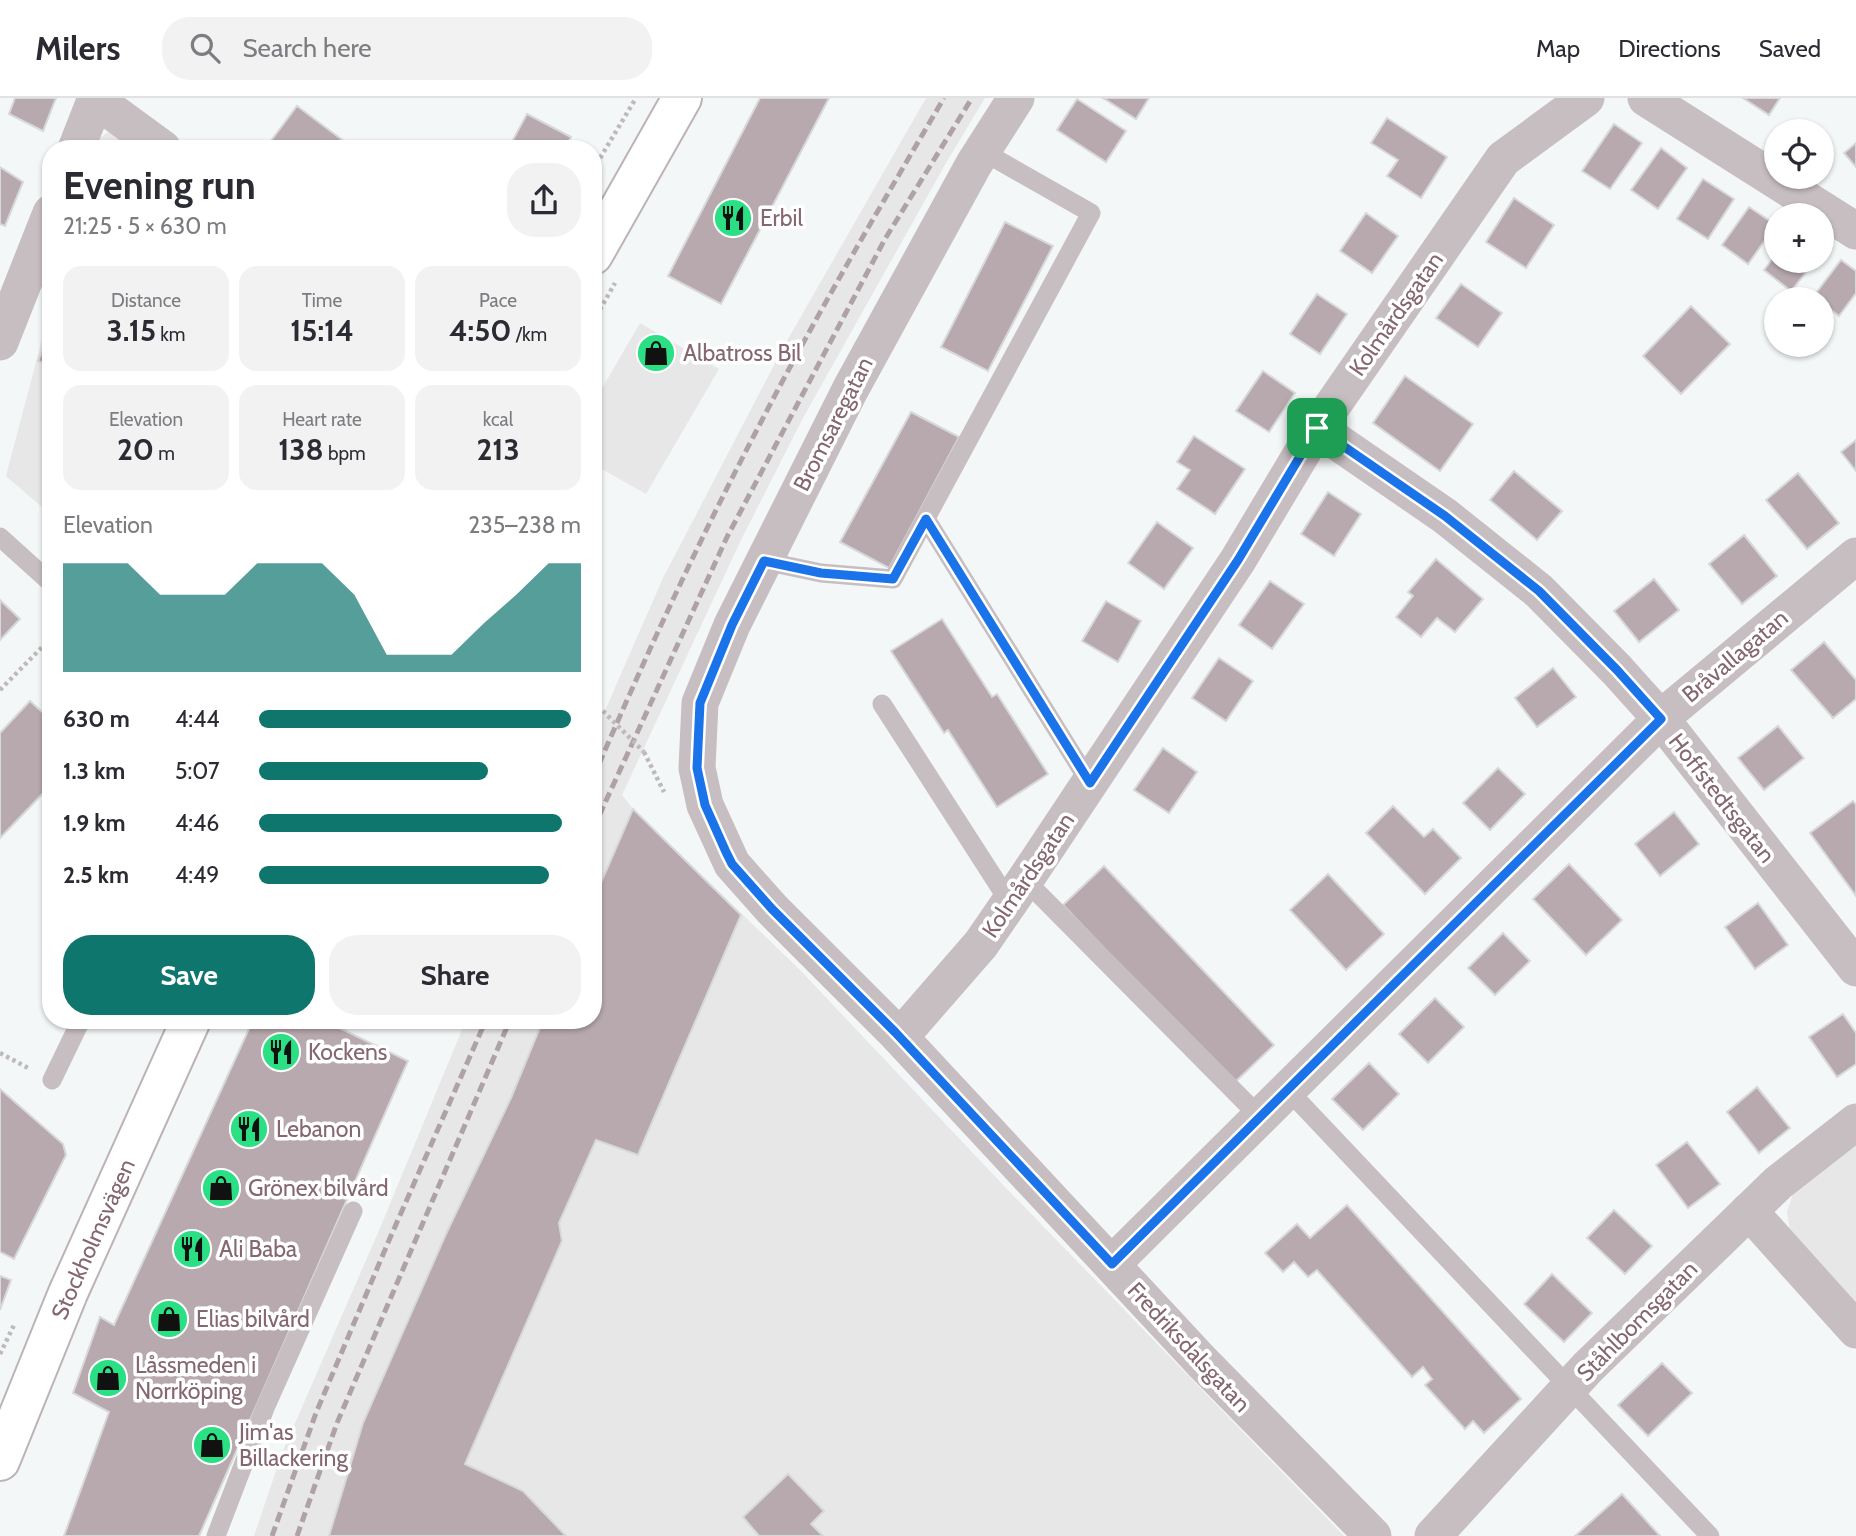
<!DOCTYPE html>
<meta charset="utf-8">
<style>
body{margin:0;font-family:Cabin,sans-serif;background:#f2f2f3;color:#2b2b33;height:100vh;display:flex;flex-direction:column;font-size:26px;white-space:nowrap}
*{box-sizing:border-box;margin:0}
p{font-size:23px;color:#7c7c81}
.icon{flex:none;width:38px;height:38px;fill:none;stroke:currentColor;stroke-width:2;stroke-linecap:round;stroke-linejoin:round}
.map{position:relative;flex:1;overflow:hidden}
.sheet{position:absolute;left:42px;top:42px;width:560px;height:889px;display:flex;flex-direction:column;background:#fff;border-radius:28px;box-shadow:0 2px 5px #0004}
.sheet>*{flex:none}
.fabs{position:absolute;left:1764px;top:21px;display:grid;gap:14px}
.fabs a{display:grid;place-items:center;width:70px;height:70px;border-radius:50%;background:#fff;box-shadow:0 2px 5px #0004;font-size:35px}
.pin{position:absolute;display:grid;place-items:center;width:60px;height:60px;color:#fff;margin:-30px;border-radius:14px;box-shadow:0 4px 10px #0006}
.round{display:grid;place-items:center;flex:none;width:74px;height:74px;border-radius:28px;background:#f2f2f3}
.head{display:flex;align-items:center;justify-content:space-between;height:119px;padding:0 21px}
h1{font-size:38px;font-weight:700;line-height:52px}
.metrics{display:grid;grid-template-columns:repeat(3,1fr);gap:10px;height:119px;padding:7px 21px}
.metrics div{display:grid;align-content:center;border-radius:18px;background:#f2f2f3;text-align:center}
.metrics b{font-size:30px;font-weight:700}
.metrics small{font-size:19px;font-weight:400}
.metrics p{font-size:19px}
.chart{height:196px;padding:14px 21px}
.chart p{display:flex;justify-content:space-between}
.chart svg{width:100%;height:126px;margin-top:7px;fill:#0f766e;opacity:.7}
.primary-button{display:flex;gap:14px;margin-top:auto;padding:14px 21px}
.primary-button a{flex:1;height:80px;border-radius:28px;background:#0f766e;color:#fff;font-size:28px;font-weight:700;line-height:80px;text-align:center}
.primary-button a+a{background:#f2f2f3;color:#2b2b33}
ul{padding:0 21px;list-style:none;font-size:23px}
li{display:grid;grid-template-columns:112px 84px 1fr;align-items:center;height:52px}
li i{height:18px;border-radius:9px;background:#0f766e}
header{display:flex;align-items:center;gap:42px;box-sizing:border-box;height:98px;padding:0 35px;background:#fff;border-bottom:2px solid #e1e1e2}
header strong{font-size:33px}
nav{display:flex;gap:38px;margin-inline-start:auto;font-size:24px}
.search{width:490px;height:63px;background:#f2f2f3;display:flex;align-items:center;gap:18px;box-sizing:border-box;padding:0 24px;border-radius:28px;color:#7c7c81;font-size:26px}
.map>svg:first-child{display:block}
</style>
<header>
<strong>Milers</strong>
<div class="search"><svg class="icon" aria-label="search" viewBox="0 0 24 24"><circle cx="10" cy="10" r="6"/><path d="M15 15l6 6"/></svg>Search here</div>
<nav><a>Map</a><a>Directions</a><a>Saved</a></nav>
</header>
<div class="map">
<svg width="1856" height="1438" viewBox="0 0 1856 1438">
<rect width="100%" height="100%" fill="#f4f7f7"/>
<g fill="#e8e7e8">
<polygon points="926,0 985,0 946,65 803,320 741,442 622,697 633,711 800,872 1005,1089 1344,1438 254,1438 282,1355 380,1130 466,922 593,922 593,640 663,480 784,248"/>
<polygon points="111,32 141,51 91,51 93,45"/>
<polygon points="51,207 51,417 6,378"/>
<polygon points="640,225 719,271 646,396 593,366 593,306"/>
<polygon points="1856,1044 1856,1210 1791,1140 1787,1114 1795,1089"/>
</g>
<g fill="#b7a9ae" stroke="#d7d8d9" stroke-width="2">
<polygon points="15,0 56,0 43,33 9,16"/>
<polygon points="760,0 829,0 721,206 668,178"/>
<polygon points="1103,0 1149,0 1136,21"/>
<polygon points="1743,0 1780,0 1769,17"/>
<polygon points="1077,1 1126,33 1106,64 1057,32"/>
<polygon points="297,8 345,44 340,51 265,51"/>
<polygon points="527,16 571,39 565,51 508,51"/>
<polygon points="1387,20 1447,59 1421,100 1387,78 1398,62 1371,45"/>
<polygon points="1614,26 1642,45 1610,91 1582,73"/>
<polygon points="1856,45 1856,69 1844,55"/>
<polygon points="1661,50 1687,70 1658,111 1631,92"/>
<polygon points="0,69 23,84 5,128 0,126"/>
<polygon points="1703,81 1734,101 1708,141 1677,121"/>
<polygon points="1514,100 1554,127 1526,170 1486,144"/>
<polygon points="1749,109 1776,127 1748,166 1722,147"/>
<polygon points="1366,115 1398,138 1372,175 1340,153"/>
<polygon points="1005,124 1053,148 988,273 941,249"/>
<polygon points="1776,156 1776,163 1815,163 1791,193 1764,172"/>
<polygon points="1841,162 1856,173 1856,195 1839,218 1822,205 1822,201 1813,199"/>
<polygon points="1461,186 1502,215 1478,249 1436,220"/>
<polygon points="1317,196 1347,216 1320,256 1290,236"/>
<polygon points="1691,208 1730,246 1681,296 1643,258"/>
<polygon points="51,233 51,268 38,263"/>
<polygon points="1263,273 1295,295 1269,334 1236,313"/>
<polygon points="1405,278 1473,326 1440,373 1373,325"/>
<polygon points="911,314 959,339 889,470 840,444"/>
<polygon points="1194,338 1245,371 1215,416 1177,391 1190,372 1177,364"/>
<polygon points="1856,342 1856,373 1841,354"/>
<polygon points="1514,373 1562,413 1537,442 1490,402"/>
<polygon points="1798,375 1839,425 1807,451 1766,402"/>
<polygon points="1328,394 1361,416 1334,458 1301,436"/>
<polygon points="1157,424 1193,450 1164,491 1128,465"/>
<polygon points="1744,437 1777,478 1742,506 1709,466"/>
<polygon points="1436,461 1483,501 1455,534 1437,520 1421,539 1396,519 1413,498 1408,494"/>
<polygon points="1654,481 1679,512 1639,544 1614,513"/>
<polygon points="1270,483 1304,506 1272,551 1239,527"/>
<polygon points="0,502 20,521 0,542"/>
<polygon points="1106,503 1141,523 1118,564 1082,543"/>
<polygon points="942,521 992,599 997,596 1048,676 997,709 948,632 944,635 891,553"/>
<polygon points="1824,544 1856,582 1856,601 1833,620 1791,572"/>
<polygon points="1219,560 1253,583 1226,623 1192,600"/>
<polygon points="1553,570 1576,599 1537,629 1515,600"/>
<polygon points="30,603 51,622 51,687 0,740 0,635"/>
<polygon points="1778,628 1804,660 1764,692 1738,660"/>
<polygon points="1163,650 1197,674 1169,715 1134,692"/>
<polygon points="1498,670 1525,696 1490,732 1463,705"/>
<polygon points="1853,703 1856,707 1856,798 1810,735"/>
<polygon points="1393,708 1424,739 1433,731 1461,760 1425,796 1366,735"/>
<polygon points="633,711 741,817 638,1057 596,1042 559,1125 562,1143 465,1366 523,1393 566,1438 329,1438 363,1325 446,1136 511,1000 543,922 593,922 593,803"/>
<polygon points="1674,714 1699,746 1660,778 1635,746"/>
<polygon points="1569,766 1622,822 1586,857 1533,801"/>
<polygon points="1104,768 1274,947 1233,986 1063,807"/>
<polygon points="1328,776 1384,836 1346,872 1290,812"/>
<polygon points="1758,805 1788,847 1755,871 1725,829"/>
<polygon points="1503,835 1530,863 1495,897 1468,870"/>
<polygon points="1435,900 1464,929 1428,965 1399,936"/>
<polygon points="1843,916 1856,935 1856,966 1837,979 1809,939"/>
<polygon points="253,922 323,922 408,963 199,1438 64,1438 109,1314 73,1295 100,1219 114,1227"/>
<polygon points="1369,965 1399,996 1363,1032 1332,1001"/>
<polygon points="1757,989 1790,1030 1759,1055 1727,1014"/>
<polygon points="0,991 63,1046 66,1057 14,1161 0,1154"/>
<polygon points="1687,1044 1720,1086 1688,1110 1656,1067"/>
<polygon points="1347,1107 1521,1301 1484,1335 1473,1323 1465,1331 1425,1287 1432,1281 1423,1269 1412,1279 1317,1172 1308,1179 1294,1164 1283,1174 1265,1155 1297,1126 1310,1140"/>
<polygon points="1614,1112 1652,1148 1625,1176 1587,1140"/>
<polygon points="1552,1176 1592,1215 1564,1244 1524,1206"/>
<polygon points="0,1178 11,1182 0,1212"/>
<polygon points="1662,1265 1692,1295 1648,1338 1618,1307"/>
<polygon points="788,1376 824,1413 811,1426 823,1438 759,1438 743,1419"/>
<polygon points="1622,1396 1660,1438 1575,1438"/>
</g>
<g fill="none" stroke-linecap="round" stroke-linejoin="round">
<g stroke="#bdb3b6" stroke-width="42">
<g id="secondary">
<polyline points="593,157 682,0"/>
<polyline points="0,1363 68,1195 191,922"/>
</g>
</g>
<g stroke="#bfb9ba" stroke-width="4.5" stroke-dasharray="3.5 3.5" stroke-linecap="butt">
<polyline points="593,72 636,0"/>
<polyline points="593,224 615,185"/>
<polyline points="0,592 51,540"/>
<polyline points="644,654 664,694"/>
<polyline points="0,955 30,971"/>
<polyline points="0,1256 15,1225"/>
</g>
<g stroke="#c7bec1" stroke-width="19">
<polyline points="926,421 1090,685"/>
<polyline points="0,439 51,485"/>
<polyline points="764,463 821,475 893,481 1091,115 982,53"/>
<polyline points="882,606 1001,791 1012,801"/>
<polyline points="1025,782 1259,1018"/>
<polyline points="52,982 81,922"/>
<polyline points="1287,991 1710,1438"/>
<polyline points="216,1438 265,1310 353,1113"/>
</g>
<g stroke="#c7bec1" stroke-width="37">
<polyline points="1016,0 974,66 850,292 732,527 700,605 697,670 705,707 732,766 772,811 895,934 1202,1264 1373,1438"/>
<polyline points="1646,0 1856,133"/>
<polyline points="95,1 163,51"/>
<polyline points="76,51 96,0"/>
<polyline points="0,244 51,115"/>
<polyline points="1317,330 1445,418 1539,493 1617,572 1661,621 1856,870"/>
<polyline points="900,939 981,846 1025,782 1238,462 1317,330 1503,61 1586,0"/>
<polyline points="1749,1113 1856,1232"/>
<polyline points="1112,1166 1667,615 1856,458"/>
<polyline points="1433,1438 1588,1269 1778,1085 1856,1024"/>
</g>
<use href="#secondary" stroke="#fff" stroke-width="38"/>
<g stroke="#aea2a5" stroke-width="5" stroke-dasharray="10 5" stroke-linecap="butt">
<path d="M593,680C645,559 700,440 761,324C818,214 881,107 944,0"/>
<polyline points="593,731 727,439 885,141 972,0"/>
<polyline points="272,1438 316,1315 390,1140 486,922"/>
<polyline points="297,1438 337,1325 510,922"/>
</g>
<polyline stroke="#bfb9ba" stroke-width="4.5" stroke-dasharray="3.5 3.5" stroke-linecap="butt" points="593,603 644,654"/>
</g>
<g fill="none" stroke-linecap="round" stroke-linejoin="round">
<g stroke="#fff" stroke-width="14">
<polygon id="route" points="1317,330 1445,418 1539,493 1617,572 1661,621 1112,1166 895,934 772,811 732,766 726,754 705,707 697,670 700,605 732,527 764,463 821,475 893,481 926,421 1090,685 1238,462"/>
</g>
<use href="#route" stroke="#1a73e8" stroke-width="9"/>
</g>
<defs>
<g id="restaurant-disc" transform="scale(2.0125)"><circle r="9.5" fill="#2be084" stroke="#fff"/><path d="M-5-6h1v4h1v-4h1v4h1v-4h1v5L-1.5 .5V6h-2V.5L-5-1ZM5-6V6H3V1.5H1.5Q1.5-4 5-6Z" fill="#111"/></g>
<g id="shop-disc" transform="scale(2.0125)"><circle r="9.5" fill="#2be084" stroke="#fff"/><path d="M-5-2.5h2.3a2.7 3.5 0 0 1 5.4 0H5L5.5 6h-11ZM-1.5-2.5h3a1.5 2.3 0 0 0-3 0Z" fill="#111"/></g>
</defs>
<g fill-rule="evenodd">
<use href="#restaurant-disc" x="733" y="120"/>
<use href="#shop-disc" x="656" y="255"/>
<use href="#restaurant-disc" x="281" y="954"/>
<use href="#restaurant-disc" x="249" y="1031"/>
<use href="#shop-disc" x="221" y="1090"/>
<use href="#restaurant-disc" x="192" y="1151"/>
<use href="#shop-disc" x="169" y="1221"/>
<use href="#shop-disc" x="108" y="1280"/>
<use href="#shop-disc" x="212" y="1347"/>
</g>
<g text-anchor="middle" stroke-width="7" stroke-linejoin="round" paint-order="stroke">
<g font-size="23" fill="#856770" stroke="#fff" text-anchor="start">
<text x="760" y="128">Erbil</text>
<text x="683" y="263">Albatross Bil</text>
<text x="308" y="962">Kockens</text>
<text x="276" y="1039">Lebanon</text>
<text x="248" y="1098">Grönex bilvård</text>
<text x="219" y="1159">Ali Baba</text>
<text x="196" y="1229">Elias bilvård</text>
<text x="135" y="1275">Låssmeden i<tspan x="135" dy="26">Norrköping</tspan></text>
<text x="239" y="1342">Jim'as<tspan x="239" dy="26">Billackering</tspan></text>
</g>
<g font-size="23" fill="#856770" stroke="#fff">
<text transform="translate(1396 216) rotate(-55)" y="8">Kolmårdsgatan</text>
<text transform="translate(833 326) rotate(-63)" y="8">Bromsaregatan</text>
<text transform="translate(1735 558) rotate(-40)" y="8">Bråvallagatan</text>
<text transform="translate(1722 700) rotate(52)" y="8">Hoffstedtsgatan</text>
<text transform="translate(1028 777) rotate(-56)" y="8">Kolmårdsgatan</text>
<text transform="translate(93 1141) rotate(-66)" y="8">Stockholmsvägen</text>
<text transform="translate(1637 1223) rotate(-45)" y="8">Ståhlbomsgatan</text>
<text transform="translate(1189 1249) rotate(47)" y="8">Fredriksdalsgatan</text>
</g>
</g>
</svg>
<div class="fabs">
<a><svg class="icon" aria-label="locate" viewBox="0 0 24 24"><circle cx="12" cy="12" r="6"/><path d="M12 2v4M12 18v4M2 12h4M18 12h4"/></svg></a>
<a>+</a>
<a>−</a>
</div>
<div class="pin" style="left:1317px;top:330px;background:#1e9e55"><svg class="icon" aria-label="arrive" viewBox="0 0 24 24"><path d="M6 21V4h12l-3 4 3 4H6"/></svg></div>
<section class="sheet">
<div class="head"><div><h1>Evening run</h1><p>21:25 · 5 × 630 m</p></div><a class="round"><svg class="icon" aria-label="share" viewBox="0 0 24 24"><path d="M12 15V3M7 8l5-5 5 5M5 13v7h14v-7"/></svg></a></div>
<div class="metrics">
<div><p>Distance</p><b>3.15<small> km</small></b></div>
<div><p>Time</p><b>15:14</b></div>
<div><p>Pace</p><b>4:50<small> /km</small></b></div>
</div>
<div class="metrics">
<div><p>Elevation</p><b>20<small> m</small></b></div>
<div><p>Heart rate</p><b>138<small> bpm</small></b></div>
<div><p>kcal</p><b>213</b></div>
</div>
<div class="chart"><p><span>Elevation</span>235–238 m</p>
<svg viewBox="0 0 160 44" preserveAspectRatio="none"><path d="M0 44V6L10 6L20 6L30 17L40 17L50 17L60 6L70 6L80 6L90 17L100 38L110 38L120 38L130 27L140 17L150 6L160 6V44z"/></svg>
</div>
<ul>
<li><b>630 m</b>4:44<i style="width:97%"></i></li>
<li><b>1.3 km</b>5:07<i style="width:71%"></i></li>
<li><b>1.9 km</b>4:46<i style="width:94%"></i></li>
<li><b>2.5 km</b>4:49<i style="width:90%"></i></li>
</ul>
<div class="primary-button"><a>Save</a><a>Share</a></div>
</section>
</div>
